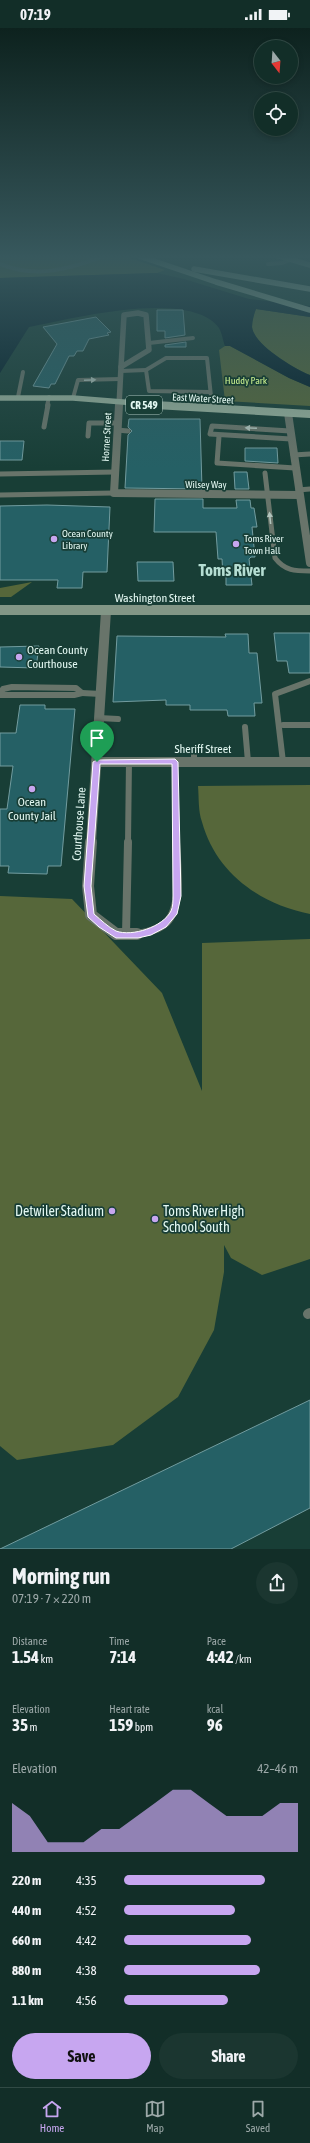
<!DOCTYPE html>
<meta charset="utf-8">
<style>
body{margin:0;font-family:"Asap Condensed",sans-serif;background:#1b3630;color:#f1f3f6;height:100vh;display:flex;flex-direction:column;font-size:15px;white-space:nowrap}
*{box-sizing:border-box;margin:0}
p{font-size:13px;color:#9ca8a8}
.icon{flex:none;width:22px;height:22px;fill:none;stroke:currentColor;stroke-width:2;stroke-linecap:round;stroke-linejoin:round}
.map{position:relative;height:1521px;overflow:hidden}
.side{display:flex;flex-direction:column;background:#122e28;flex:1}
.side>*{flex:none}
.needle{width:26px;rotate:163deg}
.tools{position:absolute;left:254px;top:12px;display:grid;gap:8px}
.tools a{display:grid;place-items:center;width:44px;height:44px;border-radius:50%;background:#122e28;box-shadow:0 2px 6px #0003,0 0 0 1px #314a45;font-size:20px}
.pin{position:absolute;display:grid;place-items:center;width:34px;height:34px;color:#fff;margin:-41px -17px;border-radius:50% 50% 50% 0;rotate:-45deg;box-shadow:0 0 4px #0007}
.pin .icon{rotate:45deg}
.round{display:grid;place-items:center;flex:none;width:42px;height:42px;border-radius:21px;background:#1b3630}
.summary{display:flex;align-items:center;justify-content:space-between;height:68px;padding:0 12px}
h1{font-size:22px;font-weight:700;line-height:30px}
.figures{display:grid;grid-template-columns:repeat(3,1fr);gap:6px;height:68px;padding:4px 12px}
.figures div{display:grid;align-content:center}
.figures b{font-size:17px;font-weight:700}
.figures small{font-size:11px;font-weight:400}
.figures p{font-size:11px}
.chart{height:112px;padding:8px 12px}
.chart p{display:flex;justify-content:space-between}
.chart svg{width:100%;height:72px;margin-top:4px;fill:#c7a6f0;opacity:.7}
.button{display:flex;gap:8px;margin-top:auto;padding:8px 12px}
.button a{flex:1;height:46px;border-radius:24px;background:#c7a6f0;color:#111;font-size:16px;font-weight:700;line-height:46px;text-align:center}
.button a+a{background:#1b3630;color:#f1f3f6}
ul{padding:0 12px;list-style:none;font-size:13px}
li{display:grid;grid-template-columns:64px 48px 1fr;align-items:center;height:30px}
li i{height:10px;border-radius:5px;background:#c7a6f0}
.status{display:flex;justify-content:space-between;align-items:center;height:28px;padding:0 20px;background:#122e28;direction:ltr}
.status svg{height:11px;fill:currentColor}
.menu{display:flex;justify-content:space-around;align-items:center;height:56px;border-top:1px solid #314a45;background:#122e28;font-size:11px;color:#9ca8a8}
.menu a{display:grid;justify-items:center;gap:2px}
.menu .current{color:#c7a6f0}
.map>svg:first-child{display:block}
</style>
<div class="status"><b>07:19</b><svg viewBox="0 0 49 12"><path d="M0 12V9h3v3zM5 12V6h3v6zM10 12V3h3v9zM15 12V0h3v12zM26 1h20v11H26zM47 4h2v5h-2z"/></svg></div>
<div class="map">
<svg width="310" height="1521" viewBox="0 0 310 1521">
<rect width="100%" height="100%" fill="#183e36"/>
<g fill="#56673a">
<polygon points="0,227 121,227 165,242 157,245 0,250"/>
<path d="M256,281L310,289V347C295,341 254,317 252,299C252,293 254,286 256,281Z"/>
<polygon points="225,318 230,318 289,350 310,359 310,378 225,373 219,322"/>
<polygon points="32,554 11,569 0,569 0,560"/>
<path d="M310,757V886C260,876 216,845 202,794C198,783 199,769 198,758Z"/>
<polygon points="0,868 72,871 162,965 202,1063 202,915 310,911 310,1231 262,1247 231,1230 224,1217 224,1244 214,1302 178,1369 113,1417 17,1432 0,1418"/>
</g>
<path fill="#031f2b" d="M157,245L184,251L249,271L310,278V289L256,281C254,286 252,293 252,299C254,317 295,341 310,347V359L289,350L230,318H225C223,313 222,305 219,300C190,260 70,291 29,299L0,345V250Z"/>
<g fill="#256065" stroke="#729c9f">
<polygon points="157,282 183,282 185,307 165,310 165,303 157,303"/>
<polygon points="96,289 111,304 107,305 109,307 89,311 83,323 77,323 74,328 69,328 55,356 51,356 49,360 33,358 57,316 43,299"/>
<polygon points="186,314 186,319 165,319 165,317"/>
<polygon points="129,391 200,391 202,461 125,460 128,407 132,403 128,399"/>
<polygon points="0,413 24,413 22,432 0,432"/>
<polygon points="245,420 277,420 278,435 245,433"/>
<polygon points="234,444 247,444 249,461 235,461"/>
<polygon points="155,471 203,471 203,480 237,480 236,472 250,472 251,480 254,480 257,499 252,499 255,529 251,529 249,531 252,557 226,557 226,548 223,548 222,531 218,531 216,504 154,504"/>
<polygon points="47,477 110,479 107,544 83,544 82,560 57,560 58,552 0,552 0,478"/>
<polygon points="137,534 173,534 174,553 138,553"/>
<polygon points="274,605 310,605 310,645 289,645 287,633 277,633"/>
<polygon points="225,606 248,606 249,625 257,625 262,675 254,675 255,688 228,688 227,682 190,682 190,677 166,677 166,672 113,674 117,608 226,609"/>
<polygon points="39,618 36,640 0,639 0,619"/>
<polygon points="20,677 45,677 45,681 75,681 61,838 48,838 47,846 8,845 9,838 0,838 0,781 7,781 13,738 0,738 0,705 16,705"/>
<polygon points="310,1372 310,1480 231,1521 0,1521"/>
</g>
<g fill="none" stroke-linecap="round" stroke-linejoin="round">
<g stroke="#68746a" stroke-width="4">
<path d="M0,236C37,251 71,241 106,227"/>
<polyline points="268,236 282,235 292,231"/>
<polyline points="149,315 193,310"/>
<polyline points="121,343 146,342"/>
<polyline points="210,364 149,363 146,342 166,330 207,330 212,378"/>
<polyline points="18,369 23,344"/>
<polyline points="73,370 78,352 120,351"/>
<polyline points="47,378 49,369"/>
</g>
<g stroke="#68746a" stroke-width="5">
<polyline points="212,377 212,381"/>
<polyline points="44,399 48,377"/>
<polyline points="117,402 128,403"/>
<polyline points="290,403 212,398 210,406 291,411"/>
<polyline points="88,408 89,395 117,395"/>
<polyline points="219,408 217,435 295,440"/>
<polyline points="293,427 310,426"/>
<path d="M265,445L275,530C285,543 295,543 310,543"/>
<polyline points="0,446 115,444"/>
<polyline points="298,462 310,461"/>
<polyline points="0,467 114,465"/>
</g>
<g stroke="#68746a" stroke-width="6">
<polygon points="12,659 76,660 82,665 74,667 0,667 3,661"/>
<polyline points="82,665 101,666"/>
<polyline points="99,690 118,691"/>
<polyline points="283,697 310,697"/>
<polyline points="245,699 248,734"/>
<polyline points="194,724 194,734"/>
<polyline points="175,734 176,815"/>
<polyline points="283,734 275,666 310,653"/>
<polyline points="128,815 129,733"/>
</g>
<g stroke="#68746a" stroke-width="8">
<polyline points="126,906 128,814"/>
<path d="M137,906C147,904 158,902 166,895C183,879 177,836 176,814"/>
</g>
<polyline stroke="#68746a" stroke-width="10" points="308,1286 310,1285"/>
<g stroke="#68746a" stroke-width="5.5">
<polygon points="138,285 146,287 149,322 121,339 124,287"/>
<polyline points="119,378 121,339"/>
</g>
<g stroke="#68746a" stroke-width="8">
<polyline points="119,377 114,465 299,467"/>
<polyline points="288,385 310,535"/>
</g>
<g stroke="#68746a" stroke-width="10">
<polyline points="97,734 310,734"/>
<polyline points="91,815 106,583"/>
</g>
<polyline stroke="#68746a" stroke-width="12" points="91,814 88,858 91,887 116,906 137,906"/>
<polyline stroke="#829686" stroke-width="5.5" points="276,227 310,237"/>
<polyline stroke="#829686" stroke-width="10" points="0,582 310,582"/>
<g stroke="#97b09c" stroke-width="5.5">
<polyline points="136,227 216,254 310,282"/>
<polyline points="194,241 310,261"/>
<polyline points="0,370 73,370 173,378"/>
</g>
<polyline stroke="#97b09c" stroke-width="8" points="155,377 310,386"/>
</g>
<defs><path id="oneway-solid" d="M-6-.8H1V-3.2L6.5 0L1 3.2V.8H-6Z"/></defs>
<g fill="#b2c4bc">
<use href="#oneway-solid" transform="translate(90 352) rotate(-2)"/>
<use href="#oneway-solid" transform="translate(251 400) rotate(-177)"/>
<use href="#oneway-solid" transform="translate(270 490) rotate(-96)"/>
</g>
<linearGradient id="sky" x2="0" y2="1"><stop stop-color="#0d221e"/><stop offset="0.52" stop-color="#37585d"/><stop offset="1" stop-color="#37585d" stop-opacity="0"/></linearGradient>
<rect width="310" height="440" fill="url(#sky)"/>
<path fill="#c7a6f0" stroke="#fff" fill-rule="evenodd" d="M175,731L178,734L181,868L177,886L166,899L151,907L138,910H116L99,899L88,889L84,858L93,734L97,732ZM100,736H172L173,868C173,873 173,879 171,883C163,899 132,909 116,903C108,899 101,892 94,886L91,858Z"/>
<g fill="#c7a6f0" stroke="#183e36" stroke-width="1.5">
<circle cx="54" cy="511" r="4"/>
<circle cx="236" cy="516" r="4"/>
<circle cx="19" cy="629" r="4"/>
<circle cx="32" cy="761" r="4"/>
<circle cx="112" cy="1183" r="4"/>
<circle cx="155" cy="1191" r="4"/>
</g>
<g text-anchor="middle" stroke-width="3.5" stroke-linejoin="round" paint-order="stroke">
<g font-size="10" fill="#cbf18f" stroke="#183e36">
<text x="246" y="356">Huddy Park</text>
</g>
<g font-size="10" fill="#e4f9f3" stroke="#183e36">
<text transform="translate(203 370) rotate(3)" y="4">East Water Street</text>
<text transform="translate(106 409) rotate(-87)" y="4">Horner Street</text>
<text x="206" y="460">Wilsey Way</text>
</g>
<g font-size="10" fill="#e4f9f3" stroke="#183e36" text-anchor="start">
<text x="62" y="509">Ocean County<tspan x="62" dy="12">Library</tspan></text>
<text x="244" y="514">Toms River<tspan x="244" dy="12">Town Hall</tspan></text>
</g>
<rect fill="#183e36" stroke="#a7c1ba" stroke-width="1" x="126" y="368" width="36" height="18" rx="3"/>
<g font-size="11" font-weight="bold" fill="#e4f9f3">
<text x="144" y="381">CR 549</text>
</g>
<g font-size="12" fill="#e4f9f3" stroke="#183e36">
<text x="155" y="574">Washington Street</text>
<text x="203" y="725">Sheriff Street</text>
<text transform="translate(79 796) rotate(-86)" y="4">Courthouse Lane</text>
</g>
<g font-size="12" fill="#e4f9f3" stroke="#183e36" text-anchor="start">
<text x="27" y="626">Ocean County<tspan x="27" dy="14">Courthouse</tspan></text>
<text x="32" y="778" text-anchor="middle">Ocean<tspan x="32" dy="14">County Jail</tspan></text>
</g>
<g font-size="14" fill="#e4f9f3" stroke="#183e36" text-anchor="end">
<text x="104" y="1188">Detwiler Stadium</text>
<text x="163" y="1188" text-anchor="start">Toms River High<tspan x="163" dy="16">School South</tspan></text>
</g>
<g font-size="17" font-weight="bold" fill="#b5ded3" stroke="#183e36">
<text x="232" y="548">Toms River</text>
</g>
</g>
</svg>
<div class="tools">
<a><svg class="needle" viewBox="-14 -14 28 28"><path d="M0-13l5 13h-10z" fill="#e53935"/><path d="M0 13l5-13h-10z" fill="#9ca8a8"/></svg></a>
<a><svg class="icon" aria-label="locate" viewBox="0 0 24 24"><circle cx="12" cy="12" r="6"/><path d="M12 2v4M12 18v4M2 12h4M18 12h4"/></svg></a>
</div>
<div class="pin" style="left:97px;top:734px;background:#1e9e55"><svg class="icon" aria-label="arrive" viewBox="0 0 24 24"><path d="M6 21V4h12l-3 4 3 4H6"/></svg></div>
</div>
<section class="side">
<div class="summary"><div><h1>Morning run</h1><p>07:19 · 7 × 220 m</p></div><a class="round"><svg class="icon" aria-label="share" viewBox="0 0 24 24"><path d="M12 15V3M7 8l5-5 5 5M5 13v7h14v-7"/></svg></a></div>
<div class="figures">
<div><p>Distance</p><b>1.54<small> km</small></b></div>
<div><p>Time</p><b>7:14</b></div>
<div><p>Pace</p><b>4:42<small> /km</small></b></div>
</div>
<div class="figures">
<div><p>Elevation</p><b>35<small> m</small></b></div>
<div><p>Heart rate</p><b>159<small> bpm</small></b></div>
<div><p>kcal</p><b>96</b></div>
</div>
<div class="chart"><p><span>Elevation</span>42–46 m</p>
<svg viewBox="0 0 160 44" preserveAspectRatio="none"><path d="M0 44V14L10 22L20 38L30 38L40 38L50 30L60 30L70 22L80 14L90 6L100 6L110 14L120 22L130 22L140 22L150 14L160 14V44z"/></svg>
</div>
<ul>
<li><b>220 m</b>4:35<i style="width:81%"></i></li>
<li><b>440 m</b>4:52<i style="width:64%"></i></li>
<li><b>660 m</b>4:42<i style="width:73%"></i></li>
<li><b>880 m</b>4:38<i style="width:78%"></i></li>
<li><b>1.1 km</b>4:56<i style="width:60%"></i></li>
</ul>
<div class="button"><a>Save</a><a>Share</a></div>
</section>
<nav class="menu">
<a class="current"><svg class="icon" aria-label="home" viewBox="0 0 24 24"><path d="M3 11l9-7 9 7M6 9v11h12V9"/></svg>Home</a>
<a><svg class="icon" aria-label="map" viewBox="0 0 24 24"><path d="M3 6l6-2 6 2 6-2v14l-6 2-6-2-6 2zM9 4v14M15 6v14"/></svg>Map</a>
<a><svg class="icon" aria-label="saved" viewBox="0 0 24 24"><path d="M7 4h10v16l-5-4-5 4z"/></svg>Saved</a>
</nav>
